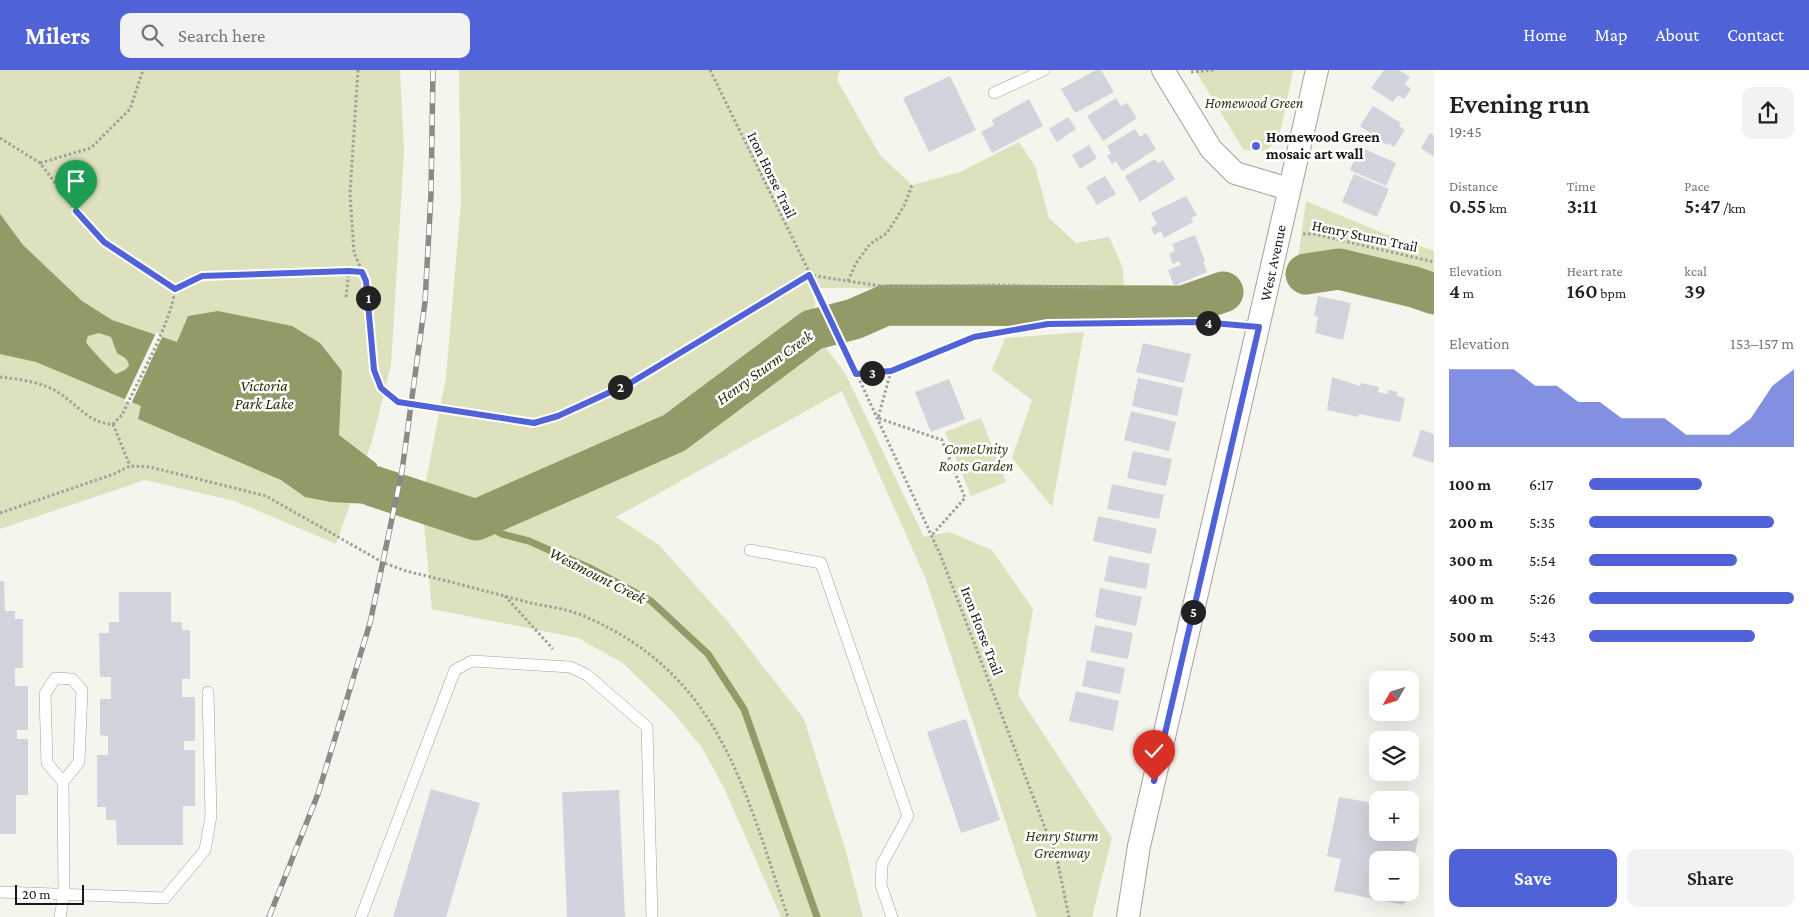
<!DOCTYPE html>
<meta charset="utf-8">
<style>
body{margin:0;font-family:"Crimson Pro",serif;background:#f2f2f2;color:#202124;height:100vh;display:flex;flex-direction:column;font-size:19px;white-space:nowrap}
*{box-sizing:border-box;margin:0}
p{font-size:16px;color:#757577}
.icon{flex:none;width:28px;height:28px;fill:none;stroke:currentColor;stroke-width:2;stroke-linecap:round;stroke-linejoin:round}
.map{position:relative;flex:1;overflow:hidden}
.panel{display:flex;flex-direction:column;background:#fff;width:375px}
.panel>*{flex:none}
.needle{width:32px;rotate:231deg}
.fabs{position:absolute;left:1369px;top:601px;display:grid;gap:10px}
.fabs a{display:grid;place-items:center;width:50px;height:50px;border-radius:10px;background:#fff;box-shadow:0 5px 20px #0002;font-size:25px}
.scale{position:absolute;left:15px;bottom:12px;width:69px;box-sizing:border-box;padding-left:5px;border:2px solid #171815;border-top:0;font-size:14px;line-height:18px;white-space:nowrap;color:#171815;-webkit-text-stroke:4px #fff;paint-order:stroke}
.pin{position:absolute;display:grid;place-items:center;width:42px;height:42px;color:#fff;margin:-51px -21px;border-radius:50% 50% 50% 0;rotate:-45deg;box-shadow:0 0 5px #0007}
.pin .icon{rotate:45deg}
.km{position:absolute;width:25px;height:25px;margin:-12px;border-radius:50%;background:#222;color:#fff;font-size:14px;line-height:25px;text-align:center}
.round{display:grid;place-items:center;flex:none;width:52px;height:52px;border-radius:10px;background:#f2f2f2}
.headline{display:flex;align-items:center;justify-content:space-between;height:85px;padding:0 15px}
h1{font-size:28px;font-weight:600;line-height:38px}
.metrics{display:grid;grid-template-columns:repeat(3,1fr);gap:8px;height:85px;padding:5px 15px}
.metrics div{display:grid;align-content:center}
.metrics b{font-size:21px;font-weight:600}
.metrics small{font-size:14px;font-weight:400}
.metrics p{font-size:14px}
.chart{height:140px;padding:10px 15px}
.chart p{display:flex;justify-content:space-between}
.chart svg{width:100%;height:90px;margin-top:5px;fill:#4f62d7;opacity:.7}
.cta{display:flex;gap:10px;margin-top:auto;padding:10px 15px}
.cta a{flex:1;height:58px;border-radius:10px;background:#4f62d7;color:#fff;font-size:20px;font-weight:600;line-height:58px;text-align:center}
.cta a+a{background:#f2f2f2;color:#202124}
ul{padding:0 15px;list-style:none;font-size:16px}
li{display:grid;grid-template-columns:80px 60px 1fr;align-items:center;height:38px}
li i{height:12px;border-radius:6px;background:#4f62d7}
header{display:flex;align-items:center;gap:30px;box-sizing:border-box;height:70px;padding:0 25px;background:#4f62d7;color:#fff}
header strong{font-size:24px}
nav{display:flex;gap:28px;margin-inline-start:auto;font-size:18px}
.search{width:350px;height:45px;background:#f2f2f2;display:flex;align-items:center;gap:12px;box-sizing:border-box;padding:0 18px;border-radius:10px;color:#757577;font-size:19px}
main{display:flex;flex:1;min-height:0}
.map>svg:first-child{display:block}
</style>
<header>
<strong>Milers</strong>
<div class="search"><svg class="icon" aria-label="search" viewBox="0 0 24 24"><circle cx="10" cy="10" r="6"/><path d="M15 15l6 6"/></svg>Search here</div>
<nav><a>Home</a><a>Map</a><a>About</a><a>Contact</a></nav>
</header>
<main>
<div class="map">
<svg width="1434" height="847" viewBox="0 0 1434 847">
<rect width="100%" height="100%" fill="#f4f5ec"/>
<g fill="#dde1bd">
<polygon points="0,0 400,0 404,82 391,295 372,371 336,474 235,431 145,410 0,459"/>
<polygon points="459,0 840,0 837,10 880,85 912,115 960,102 1019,72 1035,96 1049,148 1076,173 1109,167 1123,198 1124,226 976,219 817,218 812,260 845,303 924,467 949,462 992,480 1033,539 1018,625 1112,768 1092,847 1037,847 925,507 842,321 616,447 659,475 729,553 804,649 846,782 863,847 781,847 724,718 703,679 671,640 623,593 578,568 432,539 422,432 446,307 461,133"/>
<path d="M1195,0H1293C1291,13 1288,26 1285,39C1280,66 1277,88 1243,79Z"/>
<polygon points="1306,131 1380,162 1434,181 1434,238 1322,211 1294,219"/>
<polygon points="1084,262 1052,437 1012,388 1032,330 992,300 1005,268"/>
<polygon points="981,348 1006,412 971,426 945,362"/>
</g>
<path fill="#949968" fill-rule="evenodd" d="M0,144L23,175L82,231L112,250L177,272L188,246L218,241L292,256L320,273L342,301L339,365L377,394L369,434L331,432L305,427L281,410L138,349L141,336L36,292L0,284ZM99,263L111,267L117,283C123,287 128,288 129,296L125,300L116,304C112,302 88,276 86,272L88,266Z"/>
<polygon fill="#f4f5ec" points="156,263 163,265 131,334 124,331"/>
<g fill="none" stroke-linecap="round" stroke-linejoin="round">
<polyline stroke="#949968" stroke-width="7" points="476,450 502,464 529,471 592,499 651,531 708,584 744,639 817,847"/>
<g stroke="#949968" stroke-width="41">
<polyline points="1306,204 1339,199 1414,217 1434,224"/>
<polyline points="373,416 476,450 674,363 812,260 854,249 886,235 1183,236 1223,222"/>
</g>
</g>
<g fill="#d1d4dc">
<polygon points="1096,0 1101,0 1114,22 1075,43 1061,19"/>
<polygon points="1384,0 1399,0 1410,7 1405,14 1411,19 1404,29 1398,25 1393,32 1371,18"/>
<polygon points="950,6 976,60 929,82 903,28"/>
<polygon points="1116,28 1121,36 1127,33 1137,48 1103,71 1087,46"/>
<polygon points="1029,29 1043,56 992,83 981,62 994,55 992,50"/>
<polygon points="1373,36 1401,53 1399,56 1405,60 1394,77 1388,73 1387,75 1360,56"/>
<polygon points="1068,47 1076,59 1057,72 1049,59"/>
<polygon points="1135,59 1140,67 1146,63 1156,79 1122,101 1116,91 1112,94 1107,86 1111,83 1107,76"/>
<polygon points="1430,63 1434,66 1434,87 1421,78"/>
<polygon points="1089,75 1097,88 1080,99 1072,85"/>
<polygon points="1360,77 1396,93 1386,116 1350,100"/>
<polygon points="1155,89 1158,93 1163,90 1175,109 1140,132 1125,106"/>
<polygon points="1354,104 1389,119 1377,147 1342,132"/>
<polygon points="1105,106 1116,124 1097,135 1086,117"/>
<polygon points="1186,126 1197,145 1191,148 1193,152 1164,168 1161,161 1154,165 1151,158 1157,154 1151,143"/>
<polygon points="1195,165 1205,191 1203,192 1207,202 1174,216 1168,200 1181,195 1179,191 1173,194 1169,184 1175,181 1172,174"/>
<polygon points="1318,226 1351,233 1343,270 1315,263 1318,247 1314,246"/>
<polygon points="1143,273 1191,284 1184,313 1136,302"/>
<polygon points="1332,307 1360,316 1361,313 1379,317 1378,322 1387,324 1389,320 1398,322 1396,326 1405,328 1400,352 1359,344 1358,347 1327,340"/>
<polygon points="1138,308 1183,318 1177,346 1132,336"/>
<polygon points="949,309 965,349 931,362 915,322"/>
<polygon points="1131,341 1176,352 1169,381 1124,370"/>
<polygon points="1421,360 1434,364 1434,393 1412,386"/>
<polygon points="1133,381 1172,389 1166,416 1127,408"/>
<polygon points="1112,414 1164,425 1159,449 1107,439"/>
<polygon points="1098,446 1157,459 1151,484 1093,471"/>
<polygon points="1109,486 1150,494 1146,519 1104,511"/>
<polygon points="0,511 4,511 5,541 15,541 15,549 23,549 23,598 15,598 15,616 28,616 28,660 17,660 17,669 28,669 28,725 16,725 16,764 0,764"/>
<polygon points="1100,518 1142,527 1136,556 1095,547"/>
<polygon points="119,522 171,522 171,552 182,552 182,560 190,560 190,609 182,609 182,627 195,627 195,671 184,671 184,680 195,680 195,736 183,736 183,775 117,775 116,750 106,750 106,737 97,737 97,685 108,685 108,666 100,665 100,629 111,629 111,607 100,607 99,563 109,563 109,552 119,552"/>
<polygon points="1095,555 1133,563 1128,589 1090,582"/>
<polygon points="1087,590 1125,598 1120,624 1082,616"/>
<polygon points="1076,621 1119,631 1113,661 1069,651"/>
<polygon points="966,649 1000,750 961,763 927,662"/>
<polygon points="431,719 480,733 446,847 393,847"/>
<polygon points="619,720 625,847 567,847 562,722"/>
<polygon points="1339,727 1378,734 1374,759 1378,760 1378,762 1391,762 1418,768 1411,803 1410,790 1378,790 1378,822 1407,822 1404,835 1334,821 1341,789 1327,786"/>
</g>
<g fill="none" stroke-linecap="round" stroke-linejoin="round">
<g stroke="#a1a29a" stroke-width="12">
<g id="lane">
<polyline points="994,23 1044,0"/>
<polyline points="750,480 821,493 908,746 882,794 881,815 892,847"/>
<polyline points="0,822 165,828 205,780 211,746 208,622"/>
<polyline points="60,847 64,825 63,712 79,692 82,620 72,609 55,608 45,624 47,693 63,712"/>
<polyline points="361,847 455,600 472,591 570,597 587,605 647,657 652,847"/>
</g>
</g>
<g stroke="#a1a29a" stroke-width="24">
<g id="street">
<polyline points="1163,0 1211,79 1235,103 1289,119"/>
<polyline points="1128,847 1139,776 1317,0"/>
</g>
</g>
<g stroke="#a0a19a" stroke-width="3" stroke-dasharray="2.5 2.5" stroke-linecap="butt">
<polyline points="358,0 350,124 354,183 367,211 375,300 381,318 398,332 533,353 558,346 632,312 809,205 887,217 1000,215 1105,218"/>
<polyline points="710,0 817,218 940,484 1057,789 1069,847"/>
<polyline points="1191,2 1214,0"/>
<polyline points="0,68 40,93 76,141 104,172 175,219"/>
<polyline points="40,93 91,78 130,39 143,0"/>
<polyline points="1303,164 1314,164 1434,192"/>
<polyline points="848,211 856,193 870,174 887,163 904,136 912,115"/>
<polyline points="175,219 202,206 349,201 362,202"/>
<polyline points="346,227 349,201"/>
<polyline points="891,301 878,348 942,370 965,428 932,465"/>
<polyline points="856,304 891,301 974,267 1047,254 1201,252 1236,255"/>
<path d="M0,307C16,309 35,311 50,318C72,327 88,355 113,354L122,345C138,310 171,254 175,219"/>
<polyline points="113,354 130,396"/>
<path d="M0,443L114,404L130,396L150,397L266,426L384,493L406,501C448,511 489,522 531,533C549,537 570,539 586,547C722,606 744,720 788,847"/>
<polyline points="505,526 553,579"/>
</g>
<use href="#lane" stroke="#fff" stroke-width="11"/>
<use href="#street" stroke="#fff" stroke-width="22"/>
<g stroke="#8a8b85" stroke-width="5.5">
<polyline id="rail" points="269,847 318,724 370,553 402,401 425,232 431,124 433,0"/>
</g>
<use href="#rail" stroke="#fff" stroke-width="4" stroke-dasharray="11" stroke-linecap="butt"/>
</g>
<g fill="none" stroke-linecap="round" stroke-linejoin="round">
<g stroke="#fff" stroke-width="10">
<polyline id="route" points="76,141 104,172 175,219 202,206 349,201 362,202 366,211 374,300 381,318 398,332 534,353 558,346 632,312 809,205 856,304 891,301 974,267 1048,254 1201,252 1259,257 1154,711"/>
</g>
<use href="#route" stroke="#4f62d7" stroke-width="6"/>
</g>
<circle fill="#4f62d7" stroke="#fff" stroke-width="2" cx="1256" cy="76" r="5"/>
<g text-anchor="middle" stroke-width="5" stroke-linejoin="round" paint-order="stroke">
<g font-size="15" font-style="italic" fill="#353810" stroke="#fff">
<text x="1254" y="38">Homewood Green</text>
<text x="976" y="384">ComeUnity<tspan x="976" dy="17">Roots Garden</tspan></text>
<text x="1062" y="771">Henry Sturm<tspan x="1062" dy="17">Greenway</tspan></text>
</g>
<g font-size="15" font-weight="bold" fill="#171815" stroke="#fff" text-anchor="start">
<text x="1266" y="72">Homewood Green<tspan x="1266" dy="17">mosaic art wall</tspan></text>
</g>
<g font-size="15" fill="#171815" stroke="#fff">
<text transform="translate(772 105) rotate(64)" y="5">Iron Horse Trail</text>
<text transform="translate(1365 166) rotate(12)" y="5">Henry Sturm Trail</text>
<text transform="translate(1273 193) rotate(-78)" y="5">West Avenue</text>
<text transform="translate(982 561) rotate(69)" y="5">Iron Horse Trail</text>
</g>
<g font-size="16" font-style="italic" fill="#2f3109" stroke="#fff">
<text transform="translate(764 297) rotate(-36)" y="6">Henry Sturm Creek</text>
<text x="264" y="321">Victoria<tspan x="264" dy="18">Park Lake</tspan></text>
<text transform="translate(598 505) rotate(27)" y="6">Westmount Creek</text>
</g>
</g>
</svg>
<div class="fabs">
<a><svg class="needle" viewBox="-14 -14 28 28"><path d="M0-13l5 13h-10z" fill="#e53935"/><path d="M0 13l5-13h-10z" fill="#757577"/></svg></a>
<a><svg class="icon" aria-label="layers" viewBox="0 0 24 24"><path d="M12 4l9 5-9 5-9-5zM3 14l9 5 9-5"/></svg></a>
<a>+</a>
<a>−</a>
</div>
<div class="scale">20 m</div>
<div class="pin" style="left:76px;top:141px;background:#1e9e55"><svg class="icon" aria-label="arrive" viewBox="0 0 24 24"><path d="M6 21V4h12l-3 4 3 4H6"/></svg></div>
<div class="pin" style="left:1154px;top:711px;background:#d93025"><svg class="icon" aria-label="check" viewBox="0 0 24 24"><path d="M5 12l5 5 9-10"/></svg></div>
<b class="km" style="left:368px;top:228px">1</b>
<b class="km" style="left:620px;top:317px">2</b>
<b class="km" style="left:872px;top:303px">3</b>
<b class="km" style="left:1208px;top:253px">4</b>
<b class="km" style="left:1193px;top:542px">5</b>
</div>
<section class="panel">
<div class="headline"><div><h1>Evening run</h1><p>19:45</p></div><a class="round"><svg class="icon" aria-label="share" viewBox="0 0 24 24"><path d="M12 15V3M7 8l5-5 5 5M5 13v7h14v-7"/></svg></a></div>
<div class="metrics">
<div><p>Distance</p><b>0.55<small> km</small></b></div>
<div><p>Time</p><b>3:11</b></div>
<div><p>Pace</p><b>5:47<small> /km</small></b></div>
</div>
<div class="metrics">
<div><p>Elevation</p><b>4<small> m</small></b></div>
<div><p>Heart rate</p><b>160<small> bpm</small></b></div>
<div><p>kcal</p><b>39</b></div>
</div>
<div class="chart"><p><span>Elevation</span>153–157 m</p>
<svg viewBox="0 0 160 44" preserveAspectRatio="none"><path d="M0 44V6L10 6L20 6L30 6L40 14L50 14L60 22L70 22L80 30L90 30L100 30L110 38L120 38L130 38L140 30L150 14L160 6V44z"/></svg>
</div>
<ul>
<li><b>100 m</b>6:17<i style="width:55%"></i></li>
<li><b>200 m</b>5:35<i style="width:90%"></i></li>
<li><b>300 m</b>5:54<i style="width:72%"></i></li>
<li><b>400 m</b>5:26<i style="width:100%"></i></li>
<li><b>500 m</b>5:43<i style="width:81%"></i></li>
</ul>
<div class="cta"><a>Save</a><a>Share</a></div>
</section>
</main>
